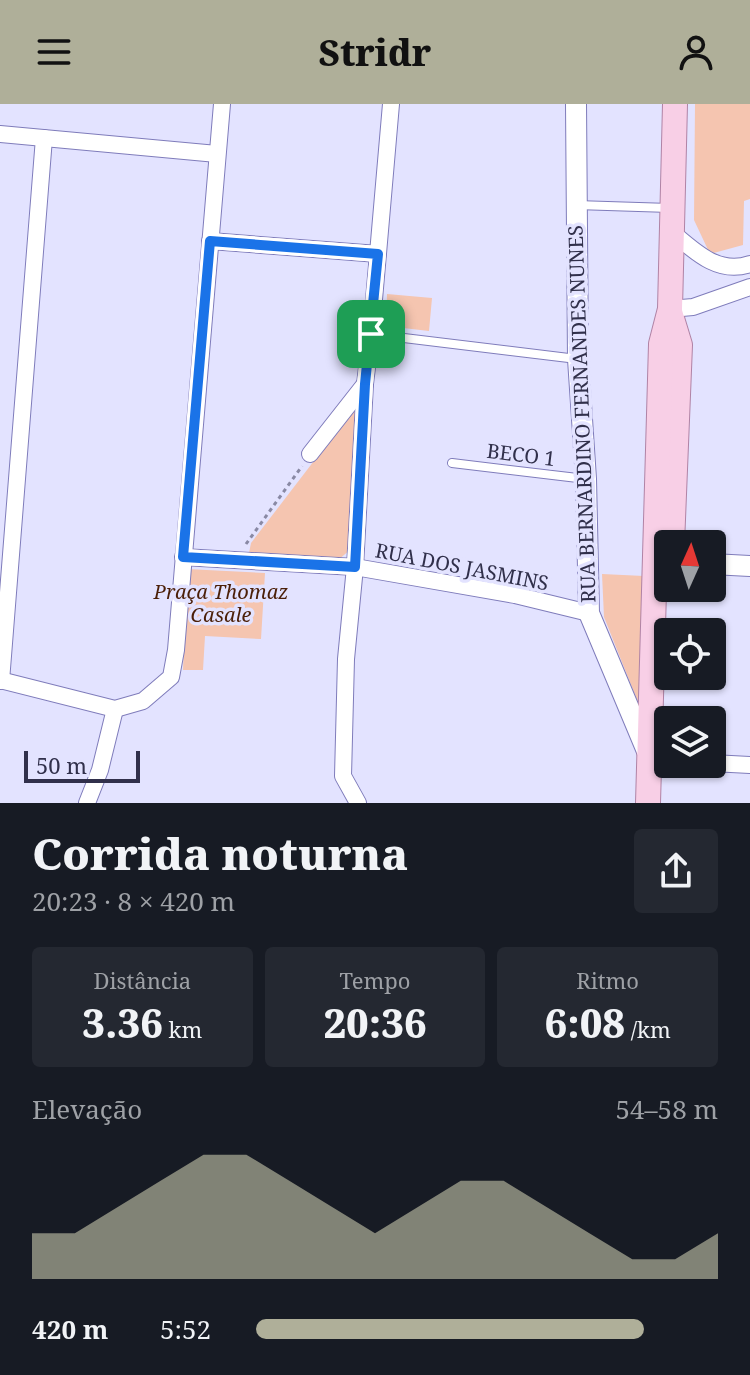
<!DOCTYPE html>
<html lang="pt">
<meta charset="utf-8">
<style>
body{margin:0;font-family:"Noto Serif",serif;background:#242831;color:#f1f3f6;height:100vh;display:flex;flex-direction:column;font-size:30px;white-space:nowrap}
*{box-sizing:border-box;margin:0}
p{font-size:26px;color:#9ea1a6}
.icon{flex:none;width:44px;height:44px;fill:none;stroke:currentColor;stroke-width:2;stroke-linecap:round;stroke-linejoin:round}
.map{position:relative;height:699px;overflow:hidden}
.side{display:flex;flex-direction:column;background:#171b24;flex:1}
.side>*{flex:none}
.needle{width:52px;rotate:3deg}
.fabs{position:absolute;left:654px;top:426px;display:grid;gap:16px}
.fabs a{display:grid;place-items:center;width:72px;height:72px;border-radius:8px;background:#171b24;box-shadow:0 2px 6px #0004;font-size:40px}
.scale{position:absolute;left:24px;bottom:20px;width:116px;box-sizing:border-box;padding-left:8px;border:4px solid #31304b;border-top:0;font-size:22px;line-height:28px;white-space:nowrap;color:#31304b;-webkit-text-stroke:6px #e3e3ff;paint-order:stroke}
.pin{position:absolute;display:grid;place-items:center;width:68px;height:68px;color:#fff;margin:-34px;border-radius:16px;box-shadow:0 4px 12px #0006}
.round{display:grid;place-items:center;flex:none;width:84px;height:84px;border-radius:8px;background:#242831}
.overview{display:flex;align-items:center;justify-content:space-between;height:136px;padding:0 32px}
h1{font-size:44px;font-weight:800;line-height:60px}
.stats{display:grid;grid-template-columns:repeat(3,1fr);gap:12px;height:136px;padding:8px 32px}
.stats div{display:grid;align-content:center;border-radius:8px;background:#242831;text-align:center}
.stats b{font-size:40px;font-weight:800}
.stats small{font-size:22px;font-weight:400}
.stats p{font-size:22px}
.chart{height:224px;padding:16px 32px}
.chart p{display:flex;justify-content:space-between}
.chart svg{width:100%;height:144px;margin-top:8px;fill:#afaf99;opacity:.7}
ul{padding:0 32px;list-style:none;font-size:26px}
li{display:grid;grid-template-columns:128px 96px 1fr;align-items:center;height:60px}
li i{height:20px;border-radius:10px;background:#afaf99}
header{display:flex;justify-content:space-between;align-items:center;height:104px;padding:0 32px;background:#afaf99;color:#111;font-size:36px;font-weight:800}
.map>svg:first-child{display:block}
</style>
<header><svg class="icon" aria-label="menu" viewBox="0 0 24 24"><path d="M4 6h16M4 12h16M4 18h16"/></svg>Stridr<svg class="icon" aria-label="person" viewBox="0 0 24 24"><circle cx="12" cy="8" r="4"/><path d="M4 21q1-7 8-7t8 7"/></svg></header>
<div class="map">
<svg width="750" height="699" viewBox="0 0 750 699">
<rect width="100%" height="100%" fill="#e3e3ff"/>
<g fill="#f5c5b0">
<polygon points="695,0 750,0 750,95 744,97 743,141 710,150 694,116"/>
<polygon points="387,190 432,194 429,227 386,222"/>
<polygon points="353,306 357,308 351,445 337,457 254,451 249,449 251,439"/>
<polygon points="187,465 265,469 261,535 205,532 203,566 183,566"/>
<polygon points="602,470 644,472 639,601 604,513"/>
</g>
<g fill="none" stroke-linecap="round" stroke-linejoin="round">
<g stroke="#7f7cbb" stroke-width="10">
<g id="service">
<polyline points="576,101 670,104"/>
<polyline points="371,230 577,255"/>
<polyline points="452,359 586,375"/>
</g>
</g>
<g stroke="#7f7cbb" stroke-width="18">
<g id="minor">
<polyline points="0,30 217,50"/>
<path d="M673,129C695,148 719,171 750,160"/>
<polyline points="210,137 378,150"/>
<polyline points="670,205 693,203 750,183"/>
<polyline points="310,350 365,280"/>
<polyline points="183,453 355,463 515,491 589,509"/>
<polyline points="0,576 115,605 143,597 171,573 176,546 222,0"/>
<polyline points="1,577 44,34"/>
<polyline points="664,656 668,656"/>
<polyline points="712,659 750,661"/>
<polyline points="87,699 100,666 115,605"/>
<polyline points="358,699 343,672 346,555 355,463 365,280 371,230 391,0"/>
</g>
</g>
<g stroke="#7f7cbb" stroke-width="22">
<g id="tertiary">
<polyline points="576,0 578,255 586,375 589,509 649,652"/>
<polyline points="712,460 750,462"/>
</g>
</g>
<g stroke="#b083a5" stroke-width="26">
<g id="primary">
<polyline points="670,208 680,241 672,440"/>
<polyline points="648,699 661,240 670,205 675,0"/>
</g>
</g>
<polyline stroke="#8989a4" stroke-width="3" stroke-dasharray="4 4" stroke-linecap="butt" points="246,440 302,362"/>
<use href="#service" stroke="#fff" stroke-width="8"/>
<use href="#minor" stroke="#fff" stroke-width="16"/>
<use href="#tertiary" stroke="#fff" stroke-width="20"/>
<use href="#primary" stroke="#f8cfe6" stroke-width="24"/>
</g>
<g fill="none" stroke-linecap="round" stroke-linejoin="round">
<g stroke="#fff" stroke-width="16">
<polygon id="route" points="210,137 378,150 365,280 355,463 183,453"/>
</g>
<use href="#route" stroke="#1a73e8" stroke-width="10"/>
</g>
<g text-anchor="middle" stroke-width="7" stroke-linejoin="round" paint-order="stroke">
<g font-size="20" fill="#31304b" stroke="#e3e3ff">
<text transform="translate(582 310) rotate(-92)" y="7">RUA BERNARDINO FERNANDES NUNES</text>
<text transform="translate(521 351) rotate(7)" y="7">BECO 1</text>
<text transform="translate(462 463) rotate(11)" y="7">RUA DOS JASMINS</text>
</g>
<g font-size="20" font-style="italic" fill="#4b1f08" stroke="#e3e3ff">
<text x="221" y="495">Praça Thomaz<tspan x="221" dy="23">Casale</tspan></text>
</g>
</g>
</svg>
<div class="fabs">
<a><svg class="needle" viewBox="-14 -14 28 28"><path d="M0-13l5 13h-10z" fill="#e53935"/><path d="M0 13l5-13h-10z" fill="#9ea1a6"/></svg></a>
<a><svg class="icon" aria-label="locate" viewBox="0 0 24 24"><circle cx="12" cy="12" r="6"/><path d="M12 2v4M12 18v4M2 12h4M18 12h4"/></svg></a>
<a><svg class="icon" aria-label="layers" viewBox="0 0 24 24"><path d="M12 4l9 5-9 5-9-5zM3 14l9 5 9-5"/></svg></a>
</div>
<div class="scale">50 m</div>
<div class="pin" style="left:371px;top:230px;background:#1e9e55"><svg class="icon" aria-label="arrive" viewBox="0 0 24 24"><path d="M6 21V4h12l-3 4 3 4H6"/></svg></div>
</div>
<section class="side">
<div class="overview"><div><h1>Corrida noturna</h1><p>20:23 · 8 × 420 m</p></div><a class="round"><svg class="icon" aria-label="share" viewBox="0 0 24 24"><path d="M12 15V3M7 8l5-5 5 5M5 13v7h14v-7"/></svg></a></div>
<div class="stats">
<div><p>Distância</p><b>3.36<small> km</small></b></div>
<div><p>Tempo</p><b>20:36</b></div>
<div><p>Ritmo</p><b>6:08<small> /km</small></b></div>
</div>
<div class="chart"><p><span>Elevação</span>54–58 m</p>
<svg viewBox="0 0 160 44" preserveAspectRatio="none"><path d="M0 44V30L10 30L20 22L30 14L40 6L50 6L60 14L70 22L80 30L90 22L100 14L110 14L120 22L130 30L140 38L150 38L160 30V44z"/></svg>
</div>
<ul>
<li><b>420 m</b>5:52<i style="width:84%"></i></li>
</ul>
</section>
